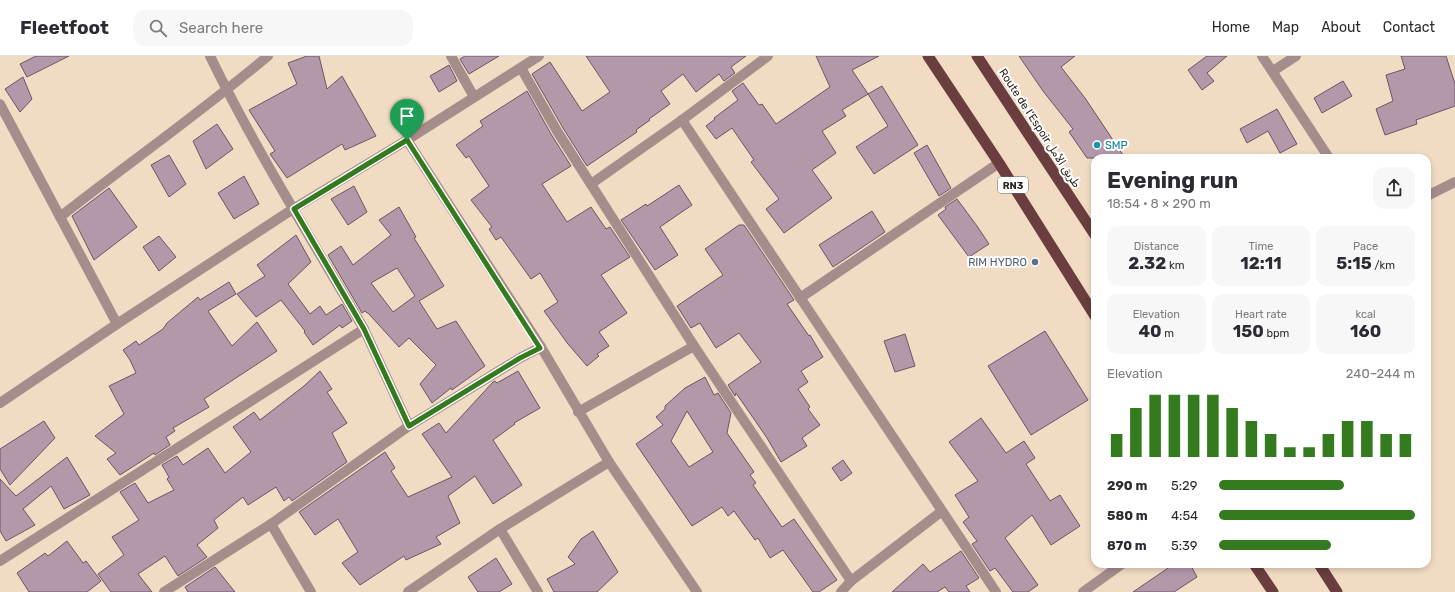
<!DOCTYPE html>
<meta charset="utf-8">
<style>
body{margin:0;font-family:Rubik,"Noto Sans Arabic",sans-serif;background:#f7f7f7;color:#2b2b33;height:100vh;display:flex;flex-direction:column;font-size:15px;white-space:nowrap}
*{box-sizing:border-box;margin:0}
p{font-size:13px;color:#7c7c81}
.icon{flex:none;width:22px;height:22px;fill:none;stroke:currentColor;stroke-width:2;stroke-linecap:round;stroke-linejoin:round}
.map{position:relative;flex:1;overflow:hidden}
.panel{position:absolute;left:1091px;top:98px;width:340px;height:414px;display:flex;flex-direction:column;background:#fff;border-radius:12px;box-shadow:0 2px 6px #0003}
.panel>*{flex:none}
.pin{position:absolute;display:grid;place-items:center;width:34px;height:34px;color:#fff;margin:-41px -17px;border-radius:50% 50% 50% 0;rotate:-45deg;box-shadow:0 0 4px #0007}
.pin .icon{rotate:45deg}
.round{display:grid;place-items:center;flex:none;width:42px;height:42px;border-radius:12px;background:#f7f7f7}
.head{display:flex;align-items:center;justify-content:space-between;height:68px;padding:0 16px}
h1{font-size:22px;font-weight:700;line-height:30px}
.stats{display:grid;grid-template-columns:repeat(3,1fr);gap:6px;height:68px;padding:4px 16px}
.stats div{display:grid;align-content:center;border-radius:10px;background:#f7f7f7;text-align:center}
.stats b{font-size:17px;font-weight:700}
.stats small{font-size:11px;font-weight:400}
.stats p{font-size:11px}
.chart{height:112px;padding:8px 16px}
.chart p{display:flex;justify-content:space-between}
.chart svg{width:100%;height:72px;margin-top:4px;stroke:#347b1f;stroke-width:6}
ul{padding:0 16px;list-style:none;font-size:13px}
li{display:grid;grid-template-columns:64px 48px 1fr;align-items:center;height:30px}
li i{height:10px;border-radius:5px;background:#347b1f}
header{display:flex;align-items:center;gap:24px;box-sizing:border-box;height:56px;padding:0 20px;background:#fff;border-bottom:1px solid #e1e1e2}
header strong{font-size:19px}
nav{display:flex;gap:22px;margin-inline-start:auto;font-size:14px}
.search{width:280px;height:36px;background:#f7f7f7;display:flex;align-items:center;gap:10px;box-sizing:border-box;padding:0 14px;border-radius:12px;color:#7c7c81;font-size:15px}
.map>svg:first-child{display:block}
</style>
<header>
<strong>Fleetfoot</strong>
<div class="search"><svg class="icon" aria-label="search" viewBox="0 0 24 24"><circle cx="10" cy="10" r="6"/><path d="M15 15l6 6"/></svg>Search here</div>
<nav><a>Home</a><a>Map</a><a>About</a><a>Contact</a></nav>
</header>
<div class="map">
<svg width="1455" height="536" viewBox="0 0 1455 536">
<rect width="100%" height="100%" fill="#f1dbc3"/>
<g fill="#b398aa" stroke="#6d5465" fill-rule="evenodd">
<polygon points="36,0 69,0 27,21 20,8"/>
<polygon points="307,0 319,0 327,33 342,20 376,80 345,94 342,88 287,122 270,98 275,95 249,54 297,28 288,7"/>
<polygon points="465,0 499,0 469,18 460,3"/>
<polygon points="586,0 746,0 731,11 735,17 724,25 719,18 696,36 683,18 661,35 670,48 649,63 650,64 636,74 637,76 587,110 563,72 532,18 550,6 582,55 610,36"/>
<polygon points="816,0 879,0 852,14 868,38 842,54 846,60 822,75 836,97 812,114 832,142 784,177 766,153 779,143 751,106 754,104 732,72 716,83 706,70 715,63 714,62 738,44 732,35 743,27 759,49 762,48 776,68 830,31"/>
<polygon points="1019,0 1075,0 1061,11 1085,42 1125,102 1087,102 1069,76 1073,73 1043,35"/>
<polygon points="1207,0 1227,0 1207,17 1214,25 1202,34 1188,14"/>
<polygon points="1401,0 1446,0 1455,28 1455,50 1416,64 1417,68 1385,79 1376,53 1393,45 1386,19 1405,13"/>
<polygon points="449,9 457,25 439,36 430,20"/>
<polygon points="23,21 32,43 20,56 5,33"/>
<polygon points="1343,25 1352,40 1322,57 1314,42"/>
<polygon points="882,30 918,89 874,118 856,91 888,70 868,38"/>
<polygon points="527,35 551,78 571,110 542,128 567,166 591,151 606,173 610,171 630,201 601,219 627,257 599,276 609,290 597,298 599,300 587,310 568,288 544,255 558,246 540,217 531,223 501,181 496,184 489,173 492,171 471,144 489,130 469,100 466,102 456,89 483,70 480,65"/>
<polygon points="1277,53 1297,88 1280,97 1268,75 1247,87 1240,73"/>
<polygon points="217,68 233,93 206,113 193,85"/>
<polygon points="927,89 951,132 939,140 914,97"/>
<polygon points="169,99 186,128 169,141 151,109"/>
<polygon points="244,120 259,148 234,163 218,137"/>
<polygon points="679,129 692,149 660,171 678,199 655,214 621,164 646,148 647,150"/>
<polygon points="354,130 367,156 348,169 331,143"/>
<polygon points="109,132 137,171 94,204 72,160"/>
<polygon points="957,143 977,170 989,188 969,201 938,159 946,153 945,151"/>
<path d="M399,151L416,181L414,182L444,230L419,245L437,273L456,265L485,310L452,334L451,332L432,347L420,328L436,309L409,282L399,291L368,257H367L365,255L362,257L328,199L341,190L353,209L391,179L379,164ZM397,212L415,240L393,256L371,227Z"/>
<polygon points="872,155 885,176 833,211 819,189"/>
<polygon points="739,169 744,169 794,244 787,248 809,280 810,279 823,301 801,315 808,326 798,333 810,351 808,353 820,369 802,382 807,390 781,406 767,382 736,337 735,340 728,329 761,306 739,277 716,292 700,267 691,272 677,250 723,219 705,193"/>
<polygon points="296,179 311,206 288,228 310,258 320,250 326,259 342,248 352,265 342,272 340,269 313,289 304,276 305,275 281,244 256,261 237,238 265,220 257,209"/>
<polygon points="159,180 176,201 159,215 143,191"/>
<polygon points="229,226 236,238 208,255 232,290 257,266 277,295 204,343 209,351 173,372 175,375 166,381 170,389 155,399 154,397 120,419 107,403 116,397 95,380 124,358 109,330 136,317 130,304 123,294 136,285 139,289 163,273 167,267 198,241 200,244"/>
<polygon points="1045,275 1088,344 1031,379 988,310"/>
<polygon points="905,278 915,310 895,316 884,285"/>
<polygon points="320,315 332,333 327,336 347,367 332,377 347,406 292,445 289,441 284,445 276,431 248,449 243,441 214,464 218,472 197,489 207,501 178,520 165,500 138,518 152,536 111,536 98,518 124,499 112,481 139,464 120,436 135,427 148,447 174,434 167,423 169,421 162,409 177,400 183,409 208,392 225,417 251,396 233,371 254,356 260,364 304,330"/>
<polygon points="518,315 540,352 514,367 515,368 493,384 522,429 493,448 475,420 448,440 460,467 436,481 441,488 406,504 404,500 360,529 342,507 358,496 338,463 315,479 299,456 385,396 395,412 391,415 408,441 452,421 422,378 439,367 446,377 493,326 495,325 497,327"/>
<path d="M705,321L714,339L718,337L731,357L727,377L754,416L750,419L756,427L753,429L782,471L794,463L837,524L819,536H813L783,494L770,502L758,482L755,484L734,455L728,460L722,451L692,470L636,388L663,369L656,361L665,353V350L685,332ZM687,355L713,396L689,411L671,385Z"/>
<polygon points="981,362 1006,397 1024,385 1035,402 1026,408 1050,445 1060,439 1080,470 1051,489 1032,459 1005,482 1038,529 1028,536 1013,536 995,512 990,515 972,488 977,485 963,466 969,461 955,439 978,425 949,386"/>
<polygon points="44,365 55,382 10,429 0,413 0,393"/>
<polygon points="67,401 90,439 64,453 51,430 23,453 35,469 6,485 0,475 0,423 16,440"/>
<polygon points="843,404 852,417 841,425 832,412"/>
<polygon points="593,475 618,516 597,536 554,536 547,523 575,508 568,501 581,483"/>
<polygon points="67,485 83,507 86,505 101,525 87,536 29,536 17,517 45,497 48,500"/>
<polygon points="961,495 979,522 966,530 970,536 949,536 945,531 937,536 892,536 923,508 930,516"/>
<polygon points="496,502 512,528 499,536 478,536 468,521"/>
<polygon points="1174,508 1190,508 1197,521 1174,536 1133,536"/>
<polygon points="215,511 235,536 188,536 185,531"/>
</g>
<g fill="none" stroke-linecap="round" stroke-linejoin="round">
<g stroke="#a68d8c" stroke-width="10">
<polyline points="451,0 474,41"/>
<polyline points="1262,0 1329,102"/>
<polyline points="521,12 557,75 694,290 851,525"/>
<polyline points="1273,15 1296,0"/>
<polyline points="0,48 117,268"/>
<polyline points="682,64 996,536"/>
<polyline points="407,84 541,291 609,406 697,536"/>
<polyline points="591,128 682,64 768,0"/>
<polyline points="1427,140 1455,126"/>
<path d="M60,161C129,107 201,56 268,0"/>
<polyline points="800,242 999,107"/>
<polyline points="364,273 409,370"/>
<polyline points="0,347 117,268 293,153 407,84 539,0"/>
<polyline points="578,356 694,290"/>
<polyline points="271,468 311,536"/>
<polyline points="500,473 538,536"/>
<path d="M0,505L364,273C312,184 255,93 210,0"/>
<polyline points="164,536 271,468 409,370 520,302 541,291"/>
<polyline points="408,536 500,473 609,406"/>
<polyline points="841,536 851,525 942,455"/>
<polyline points="1083,536 1122,508"/>
</g>
<g stroke="#6a3d3e" stroke-width="11">
<polyline points="928,0 999,107 1095,260"/>
<polyline points="977,0 1095,179"/>
<polyline points="1254,508 1273,536"/>
<polyline points="1319,508 1337,536"/>
</g>
</g>
<g fill="none" stroke-linecap="round" stroke-linejoin="round">
<g stroke="#fff" stroke-width="8">
<polygon id="route" points="407,84 540,292 520,302 409,370 364,273 294,153"/>
</g>
<use href="#route" stroke="#347b1f" stroke-width="5"/>
</g>
<circle fill="#0f9aa8" stroke="#fff" stroke-width="1.5" cx="1097" cy="89" r="4"/>
<circle fill="#5c6f8a" stroke="#fff" stroke-width="1.5" cx="1035" cy="206" r="4"/>
<g text-anchor="middle" stroke-width="4" stroke-linejoin="round" paint-order="stroke">
<rect fill="#fff" stroke="#6b665f" stroke-width="1" x="998" y="121" width="30" height="16" rx="3"/>
<g font-size="10" font-weight="bold" fill="#2c241b">
<text x="1013" y="133">RN3</text>
</g>
<g font-size="11" fill="#2c241b" stroke="#fff">
<text transform="translate(1040 72) rotate(57)" y="4">Route de l’Espoir طريق الأمل</text>
</g>
<g font-size="11" fill="#0d838f" stroke="#fff" text-anchor="start">
<text x="1105" y="93">SMP</text>
</g>
<g font-size="11" fill="#4e5e75" stroke="#fff" text-anchor="end">
<text x="1027" y="210">RIM HYDRO</text>
</g>
</g>
</svg>
<div class="pin" style="left:407px;top:84px;background:#1e9e55"><svg class="icon" aria-label="arrive" viewBox="0 0 24 24"><path d="M6 21V4h12l-3 4 3 4H6"/></svg></div>
<section class="panel">
<div class="head"><div><h1>Evening run</h1><p>18:54 · 8 × 290 m</p></div><a class="round"><svg class="icon" aria-label="share" viewBox="0 0 24 24"><path d="M12 15V3M7 8l5-5 5 5M5 13v7h14v-7"/></svg></a></div>
<div class="stats">
<div><p>Distance</p><b>2.32<small> km</small></b></div>
<div><p>Time</p><b>12:11</b></div>
<div><p>Pace</p><b>5:15<small> /km</small></b></div>
</div>
<div class="stats">
<div><p>Elevation</p><b>40<small> m</small></b></div>
<div><p>Heart rate</p><b>150<small> bpm</small></b></div>
<div><p>kcal</p><b>160</b></div>
</div>
<div class="chart"><p><span>Elevation</span>240–244 m</p>
<svg viewBox="0 0 160 44" preserveAspectRatio="none"><path d="M5 44V30M15 44V14M25 44V6M35 44V6M45 44V6M55 44V6M65 44V14M75 44V22M85 44V30M95 44V38M105 44V38M115 44V30M125 44V22M135 44V22M145 44V30M155 44V30"/></svg>
</div>
<ul>
<li><b>290 m</b>5:29<i style="width:64%"></i></li>
<li><b>580 m</b>4:54<i style="width:100%"></i></li>
<li><b>870 m</b>5:39<i style="width:57%"></i></li>
</ul>
</section>
</div>
